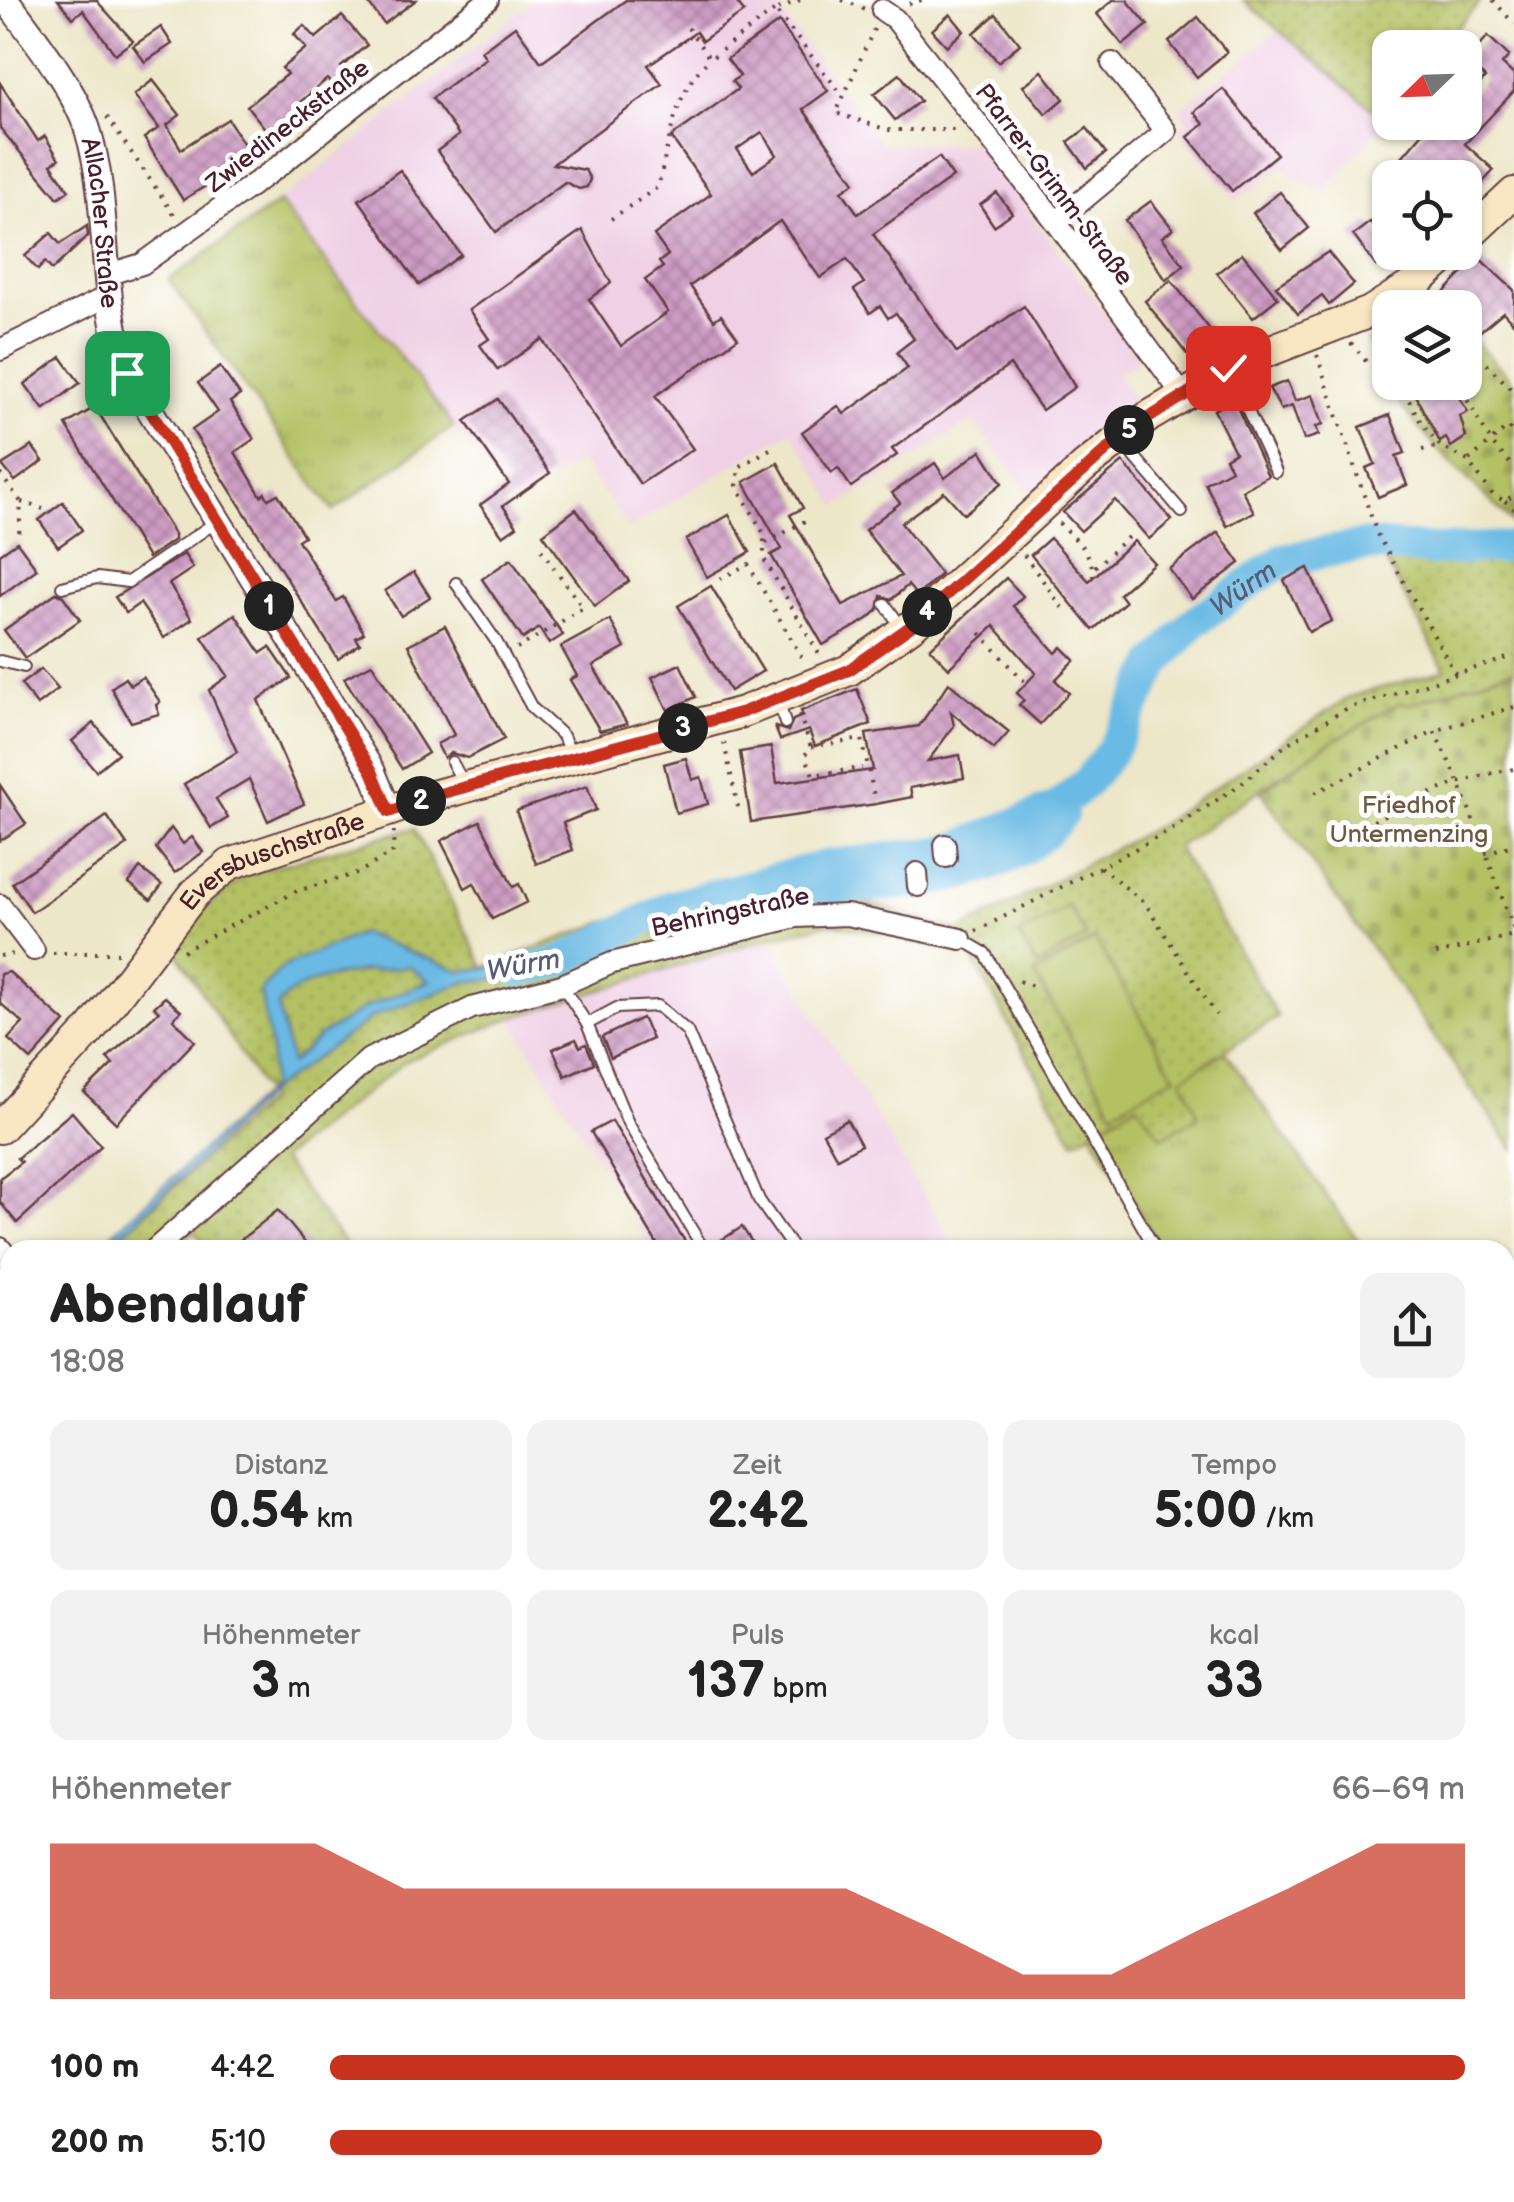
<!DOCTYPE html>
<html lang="de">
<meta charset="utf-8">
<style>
body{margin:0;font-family:"Balsamiq Sans",sans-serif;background:#f2f2f2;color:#222;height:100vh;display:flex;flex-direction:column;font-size:38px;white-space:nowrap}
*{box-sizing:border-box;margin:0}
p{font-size:32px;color:#767676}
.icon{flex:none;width:55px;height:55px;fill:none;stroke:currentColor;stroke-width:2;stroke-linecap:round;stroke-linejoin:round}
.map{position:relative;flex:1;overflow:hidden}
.drawer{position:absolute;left:0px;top:1240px;width:1515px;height:962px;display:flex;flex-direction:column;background:#fff;border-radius:30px 30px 0 0;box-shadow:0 2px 8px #0004}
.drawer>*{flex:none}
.needle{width:65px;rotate:247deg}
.fabs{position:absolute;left:1372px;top:30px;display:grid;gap:20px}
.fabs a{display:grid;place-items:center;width:110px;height:110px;border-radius:20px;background:#fff;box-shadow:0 2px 8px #0004;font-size:50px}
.pin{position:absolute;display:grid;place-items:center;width:85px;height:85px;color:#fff;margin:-42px;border-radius:20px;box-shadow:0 5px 15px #0006}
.km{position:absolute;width:50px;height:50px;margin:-25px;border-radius:50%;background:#222;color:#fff;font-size:28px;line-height:50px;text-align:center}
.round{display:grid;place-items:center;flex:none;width:105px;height:105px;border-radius:20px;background:#f2f2f2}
.overview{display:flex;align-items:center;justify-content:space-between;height:170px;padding:0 50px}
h1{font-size:55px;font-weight:700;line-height:75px}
.stats{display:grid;grid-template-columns:repeat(3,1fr);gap:15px;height:170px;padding:10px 50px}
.stats div{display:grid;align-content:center;border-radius:20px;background:#f2f2f2;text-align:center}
.stats b{font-size:50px;font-weight:700}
.stats small{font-size:28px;font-weight:400}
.stats p{font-size:28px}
.chart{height:280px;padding:20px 50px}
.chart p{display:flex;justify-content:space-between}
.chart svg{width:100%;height:180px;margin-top:10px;fill:#c8321e;opacity:.7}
ul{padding:0 50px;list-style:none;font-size:32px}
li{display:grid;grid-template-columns:160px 120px 1fr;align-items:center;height:75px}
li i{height:25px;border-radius:12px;background:#c8321e}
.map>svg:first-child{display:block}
</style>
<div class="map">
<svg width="1514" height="2202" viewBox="0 0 1514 2202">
<defs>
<pattern id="grass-tufts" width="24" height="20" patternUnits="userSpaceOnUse" patternTransform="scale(2.5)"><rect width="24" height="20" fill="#b4c163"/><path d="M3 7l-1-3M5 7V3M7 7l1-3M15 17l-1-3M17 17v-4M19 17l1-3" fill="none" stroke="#9ca556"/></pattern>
<pattern id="cemetery-stones" width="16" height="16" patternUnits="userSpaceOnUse" patternTransform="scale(2.5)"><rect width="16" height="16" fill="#b4c163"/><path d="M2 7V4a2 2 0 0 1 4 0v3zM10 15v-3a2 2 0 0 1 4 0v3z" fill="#9ca556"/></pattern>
<pattern id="park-dots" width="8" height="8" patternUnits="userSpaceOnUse" patternTransform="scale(2.5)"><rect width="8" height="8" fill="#b4c163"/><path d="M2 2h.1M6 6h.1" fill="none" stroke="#9ca556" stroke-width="1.8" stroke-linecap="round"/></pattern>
<pattern id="building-cross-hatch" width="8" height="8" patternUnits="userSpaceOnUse" patternTransform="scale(2.5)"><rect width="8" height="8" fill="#ce9cc4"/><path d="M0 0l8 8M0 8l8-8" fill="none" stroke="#a97f9f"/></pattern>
</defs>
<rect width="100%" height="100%" fill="#fff"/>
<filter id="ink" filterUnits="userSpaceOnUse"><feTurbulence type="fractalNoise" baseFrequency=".01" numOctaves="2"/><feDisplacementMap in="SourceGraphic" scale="20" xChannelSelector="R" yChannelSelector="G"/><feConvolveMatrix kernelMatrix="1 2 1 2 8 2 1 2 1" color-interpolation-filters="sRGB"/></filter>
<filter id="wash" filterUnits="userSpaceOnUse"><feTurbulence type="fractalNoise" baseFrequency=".0048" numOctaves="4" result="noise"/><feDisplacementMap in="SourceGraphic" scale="40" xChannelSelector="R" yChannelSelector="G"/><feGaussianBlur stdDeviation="2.25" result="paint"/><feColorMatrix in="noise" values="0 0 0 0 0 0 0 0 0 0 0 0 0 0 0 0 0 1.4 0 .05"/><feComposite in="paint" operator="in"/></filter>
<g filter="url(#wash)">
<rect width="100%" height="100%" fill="#ede6c8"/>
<g fill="#f0d0e5">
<polygon points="534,0 783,0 777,7 882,145 978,143 1139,359 1118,375 1139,404 1030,494 972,421 837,506 791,430 629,528 579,460 513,502 279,202"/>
<polygon points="1279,30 1386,122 1321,193 1281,167 1237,201 1179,130 1188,122 1179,110"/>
<polygon points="768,938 957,1250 653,1250 511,1018"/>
<polygon points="1505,2009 1514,2018 1514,2145 1505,2137"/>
</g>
<g fill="url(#grass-tufts)" stroke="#7f7047" stroke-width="2.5">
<polygon points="279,202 454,426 333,511 169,280"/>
<polygon points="1225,1052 1365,1250 1162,1250 1091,1131 1137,1104 1162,1137 1198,1117 1181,1078"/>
<polygon points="1505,1470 1514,1483 1514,1672 1505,1661"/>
<polygon points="1514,1756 1514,1939 1505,1929 1505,1762"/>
</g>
<g fill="url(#cemetery-stones)" stroke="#7f7047" stroke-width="2.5">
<path d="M1390,331V382H1465V331L1514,383V524C1460,470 1391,415 1368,341Z"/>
<polygon points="1514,669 1514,1150 1261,791 1321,748 1401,702 1410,704"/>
</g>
<g fill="url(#park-dots)" stroke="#7f7047" stroke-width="2.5">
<polygon points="1243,0 1479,0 1480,2 1439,47 1390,48 1390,102 1379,114"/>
<polygon points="1376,543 1514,544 1514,669 1410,704 1401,702 1321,748 1177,847 1278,1017 1182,1078 1199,1116 1162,1137 1137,1104 1074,1142 970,954 831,923 768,938 511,1018 406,1061 281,1159 349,1250 209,1250 194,1231 171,1250 106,1250 269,1099 174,948 203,910 248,874 414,828 484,967 667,899 821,864 834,893 960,931 1159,825 1349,697 1445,670"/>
</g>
<g fill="#b4c163" stroke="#7f7047" stroke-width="2.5">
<polygon points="1069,906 1086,937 1037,966 1019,935"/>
<polygon points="1095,939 1175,1076 1113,1111 1034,974"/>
</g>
<path fill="#69bae4" stroke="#5a6c88" stroke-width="2.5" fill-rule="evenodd" d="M361,933L460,971L560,959L562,963L529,976L465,982L374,1016L273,1089L105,1250H94L271,1087V1050L260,991L284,966ZM409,966L429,981L368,1006L320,1036L291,1063L278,1007C297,972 373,972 409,966Z"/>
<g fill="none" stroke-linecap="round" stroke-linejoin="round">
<g stroke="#69bae4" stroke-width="32">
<path d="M795,886C879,889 1004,889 1062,815"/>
<path id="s1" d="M520,971L559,962L672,906L825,866L949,851L1057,807L1087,782L1112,750L1157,663L1194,622L1284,559L1369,545L1434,550L1514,547"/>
</g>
</g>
<g id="blocks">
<g fill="url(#building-cross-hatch)" fill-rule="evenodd">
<polygon points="58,0 96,0 133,41 115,54 83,10 73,18"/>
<polygon points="366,0 416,0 384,24"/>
<polygon points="626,0 735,0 744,12 702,41 696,32 648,65 662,84 553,164 585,170 590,179 587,187 579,189 565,182 496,232 437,151 459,135 432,98 486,58 481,51 515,26 541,62"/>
<polygon points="1113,0 1127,0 1148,25 1123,45 1097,14"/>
<polygon points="950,14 964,31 947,46 932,30"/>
<polygon points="996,14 1020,44 998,62 974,33"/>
<polygon points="342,16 367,45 341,67 349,77 336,89 327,79 299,103 308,113 297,122 293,117 271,136 247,106 287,74 282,68 306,48 294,34 304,25 316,38"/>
<polygon points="1198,17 1227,52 1197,77 1169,42"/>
<path d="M779,22L828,91L803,109L855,182L842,191L858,214L939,157L953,177L873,234L957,353L1024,306L1075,387L1042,410L1010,365L892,449L897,455L851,487L838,468L832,473L802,432L838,406L844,414L908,368L897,352L914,339L896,313L888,318L880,306L870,313L854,290L864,283L847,259L820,278L780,221L690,286L714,320L721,315L738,338L655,396L693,449L640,484L542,339L498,370L480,345L489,339L469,310L582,230L611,283L589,299L621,346L668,312L645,280L663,267L659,262L668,255L654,235L711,194L671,137L738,89L732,81L740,76L727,59ZM762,132L777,155L753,172L737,149Z"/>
<polygon points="161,27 172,44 145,62 133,46"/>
<polygon points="1488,36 1509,56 1502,64 1514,75 1514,91 1465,144 1494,170 1482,183 1457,161 1442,178 1384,178 1432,122 1465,122 1465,102 1485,78 1466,61"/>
<polygon points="1042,71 1064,99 1046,114 1023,86"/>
<polygon points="900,74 920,101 895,120 874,94"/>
<polygon points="153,80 180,115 167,125 181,149 228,119 252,157 183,200 144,138 159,128 134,95"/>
<polygon points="0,83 38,141 45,136 59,159 51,164 69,190 58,198 0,128"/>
<polygon points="1223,89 1277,154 1232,191 1188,137 1204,124 1194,112"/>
<polygon points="1087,128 1106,153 1087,168 1068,142"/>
<polygon points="400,170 461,255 419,285 359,200"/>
<polygon points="1280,192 1309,228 1282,250 1253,213"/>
<polygon points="997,193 1012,213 994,226 980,205"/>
<polygon points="1151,201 1173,229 1162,237 1184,265 1166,280 1125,220"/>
<polygon points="1370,222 1383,239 1390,234 1390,256 1376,266 1353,235"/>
<polygon points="87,226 88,236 52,270 45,262 38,270 25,256 51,233 60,244"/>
<polygon points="1328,252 1354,284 1329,305 1322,296 1298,314 1276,286"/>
<polygon points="1242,253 1278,298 1253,318 1217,273"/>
<polygon points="1478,257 1514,290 1514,324 1503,312 1478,333 1465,318 1465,308 1450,308 1440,297"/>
<polygon points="1171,280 1219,341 1193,362 1145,301"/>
<polygon points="61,357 80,383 44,410 25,384"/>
<polygon points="220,367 240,395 230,402 254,439 235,452 261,496 265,493 268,499 278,494 304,536 298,540 336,601 343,597 364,633 356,638 360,644 338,659 192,430 218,412 198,383"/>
<polygon points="1287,381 1295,401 1313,395 1323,424 1316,427 1319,435 1304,440 1292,406 1281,410 1269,388"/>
<polygon points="1408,382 1450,382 1468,412 1460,416 1466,437 1451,447 1446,438 1440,442"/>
<polygon points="498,399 550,473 503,506 517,526 503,536 480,505 509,484 465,421"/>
<polygon points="1234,400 1268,476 1242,490 1254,512 1227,526 1205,483 1231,469 1225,458 1235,452 1214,410"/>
<polygon points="95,407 174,534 174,540 148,558 66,425"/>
<polygon points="1390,415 1405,453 1396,456 1407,485 1378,497 1366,468 1375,464 1360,427"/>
<polygon points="32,446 43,461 15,481 2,465"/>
<polygon points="981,450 1002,483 964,514 944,492 901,523 941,574 917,596 908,585 892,599 881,596 878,610 868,619 823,645 771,555 782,549 744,482 778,463 803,508 790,515 843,605 901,576 865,530 900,503 892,493 935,463 945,478"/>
<polygon points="1123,462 1172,520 1149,539 1115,500 1081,531 1063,512"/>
<polygon points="63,502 82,530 58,547 39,520"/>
<polygon points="576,509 629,581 595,606 543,534"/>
<polygon points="729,515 750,552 707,577 686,540"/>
<polygon points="1218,532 1240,563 1192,599 1169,569"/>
<polygon points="1050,538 1089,581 1134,541 1154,563 1119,594 1125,602 1093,630 1031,555"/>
<polygon points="17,542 37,569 0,596 0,554"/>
<polygon points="184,554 193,568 169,584 192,619 164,638 140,603 126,613 115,597"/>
<polygon points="511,559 563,635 549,644 539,628 523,639 482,579"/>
<polygon points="1308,568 1332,621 1309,632 1284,580"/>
<polygon points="414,572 430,597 401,616 385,591"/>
<polygon points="1006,578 1023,596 1013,606 1056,653 1062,647 1075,660 1055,680 1069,693 1040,724 1019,705 1024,700 1017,693 1036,673 994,626 949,668 930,648"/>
<polygon points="711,586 763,671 730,691 678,606"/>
<polygon points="56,593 63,596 80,620 25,658 4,630"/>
<polygon points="235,614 261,653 270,647 291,678 258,700 304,804 268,821 249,779 216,799 228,818 211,828 184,784 237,752 209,690 228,676 202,637"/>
<polygon points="610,620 625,648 593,666 627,724 600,731 570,680 577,676 561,647"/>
<polygon points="445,626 504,739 467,758 451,753 444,758 437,744 454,735 408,645"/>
<polygon points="372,664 428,753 402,769 344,678"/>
<polygon points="680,664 696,697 668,710 652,677"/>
<polygon points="41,669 58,689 37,705 21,684"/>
<polygon points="143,677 160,702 156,705 159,714 131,722 111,688 125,678 130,685"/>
<polygon points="949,683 1009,732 994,749 951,712 954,726 928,761 960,755 964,778 910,788 912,797 876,804 751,822 740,752 771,747 777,783 873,770 866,734 919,726"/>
<polygon points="857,689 871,724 815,746 809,730 780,740 775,727 788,731 793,720 803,716 801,711"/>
<polygon points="94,723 118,753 96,771 72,741"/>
<polygon points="686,758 692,780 701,777 708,804 676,813 664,764"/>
<polygon points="0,785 26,824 0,841"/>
<polygon points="587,786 596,810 563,823 573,850 536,864 516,811"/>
<polygon points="107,816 127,845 32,912 12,883"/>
<polygon points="480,821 513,887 519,884 527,902 492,919 474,883 465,888 441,841"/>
<polygon points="171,828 183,844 192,837 203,852 175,873 156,848"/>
<polygon points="140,868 162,885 151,900 129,883"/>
<polygon points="9,972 65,1022 31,1060 8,1039 23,1023 0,1003 0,974"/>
<polygon points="165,997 181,1011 173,1019 195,1041 116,1123 84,1092 113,1064 107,1058 159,1011 154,1007"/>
<polygon points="642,1018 652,1039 611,1058 602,1037"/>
<polygon points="576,1039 580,1047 586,1044 594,1063 565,1076 553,1049"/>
<polygon points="72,1112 101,1146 17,1223 0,1202 0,1178 21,1162 17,1158"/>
<polygon points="847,1120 861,1145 837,1158 823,1133"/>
<polygon points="612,1121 669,1217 691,1250 661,1250 648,1229 591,1132"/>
<polygon points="278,1210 311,1250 228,1250"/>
<polygon points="742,1227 757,1250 713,1250 712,1246"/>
</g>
</g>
</g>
<g filter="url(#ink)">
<use href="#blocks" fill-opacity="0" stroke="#623d43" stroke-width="2.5"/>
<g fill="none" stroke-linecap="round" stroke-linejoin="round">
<g stroke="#623d43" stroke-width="14">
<g id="service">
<polyline points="1231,374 1276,472"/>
<polyline points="1123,443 1182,512"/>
<polyline points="456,583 496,641 532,708 563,736 570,753"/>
<polyline points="62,587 97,578 128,582 216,522"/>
<polyline points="885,604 902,628"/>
<polyline points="0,661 24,667"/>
<polyline points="778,700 785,723"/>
<polyline points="452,762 464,784"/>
<polyline points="961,939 985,953 1156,1250"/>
<polyline points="562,985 587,1024 628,1123 704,1250"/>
<polyline points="587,1024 617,1008 658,1006 687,1031 759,1200 794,1250"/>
</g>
</g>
<g stroke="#623d43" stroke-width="24">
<g id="minor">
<polyline points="882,10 895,19 1056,222 1182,394"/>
<polyline points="1056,222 1166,131 1112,63"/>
<polyline points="109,274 142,264 279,166 488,0"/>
<polyline points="0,350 110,295"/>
<polyline points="945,845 946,857"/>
<polyline points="917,873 918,886"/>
<polyline points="0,905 34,950"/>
<polyline points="0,1248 10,1260"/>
<polyline points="154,1250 369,1059 472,1008 562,985 612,963 796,917 847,915 961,939"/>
<polyline points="0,1372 10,1365"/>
<polyline points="430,2192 438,2202"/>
<polyline points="760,2192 769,2202"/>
<polyline points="197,2202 214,2192"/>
</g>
</g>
<g stroke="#623d43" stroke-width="29">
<g id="tertiary">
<path id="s2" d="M6,0C33,36 75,89 88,131C112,210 97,296 127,373L372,771L389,812"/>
</g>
</g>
<g stroke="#623d43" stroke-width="34">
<g id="secondary">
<polyline points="1465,239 1514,193"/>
<path id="s3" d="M0,1128L91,1029L195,893L230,864L433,796L743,712L849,670L914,624L1085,466L1148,417L1240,362L1370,312L1417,282L1451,252"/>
</g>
</g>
<g stroke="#623d43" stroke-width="4" stroke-dasharray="2.5 8" stroke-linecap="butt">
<polyline points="800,0 775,10 843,96"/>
<polyline points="842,0 865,9"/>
<polyline points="1493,0 1514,24"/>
<polyline points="909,4 922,0"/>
<polyline points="688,28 710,59 775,10"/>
<polyline points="874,29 836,113 888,130 957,130"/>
<polyline points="107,117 175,216"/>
<path d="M611,219L658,187C670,141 673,92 710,59"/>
<polyline points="1465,341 1514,392"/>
<polyline points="1351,343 1369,365 1390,366"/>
<polyline points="1317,355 1377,534 1456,675"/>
<polyline points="1399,382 1422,424 1440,446 1468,461 1493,495 1505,501 1514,495"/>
<polyline points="1457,382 1491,442 1514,468"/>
<polyline points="770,449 739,467 737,486 764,534 764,559 819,654"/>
<polyline points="1422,450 1440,446"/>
<polyline points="1469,460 1508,427 1514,434"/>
<polyline points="0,474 21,502 19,536"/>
<polyline points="1505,501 1514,509"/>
<polyline points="21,502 43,509"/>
<path d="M1059,523C1078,542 1097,556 1092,584"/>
<polyline points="766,543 805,521"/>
<polyline points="1024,555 1065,611"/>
<polyline points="1095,567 1129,536"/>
<polyline points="720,579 748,564 805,663"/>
<polyline points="980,633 1024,681"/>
<polyline points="517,649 583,608 537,544"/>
<polyline points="1514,707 1434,731 1459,782 1514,930"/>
<polyline points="799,714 811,747 805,755 813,775 862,768"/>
<polyline points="724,743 738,807"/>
<polyline points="811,747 862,739 875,800"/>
<polyline points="1315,793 1434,731"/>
<path d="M1355,831C1405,803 1457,778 1514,769"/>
<polyline points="1485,853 1514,845"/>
<polyline points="1100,867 1145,903 1216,1015"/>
<polyline points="976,931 1170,831 1241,784 1287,744 1346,709 1514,656"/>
<polyline points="183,951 297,891 358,873 393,852 394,831"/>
<polyline points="53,953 118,953"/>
<polyline points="1436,954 1514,935"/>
<polyline points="0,956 14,954"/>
<polyline points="1019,981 1033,986"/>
<polyline points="1505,1592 1514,1596"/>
<polyline points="1505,1943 1514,1935"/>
<polyline points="0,2181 10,2175"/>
</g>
<use href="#service" stroke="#fff" stroke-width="10"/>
<use href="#minor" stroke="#fff" stroke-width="20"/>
<use href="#tertiary" stroke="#fff" stroke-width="25"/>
<use href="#secondary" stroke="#f9e7c3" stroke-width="30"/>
</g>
</g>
<g fill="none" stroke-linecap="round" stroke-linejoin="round" filter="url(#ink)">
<g stroke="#fff" stroke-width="20">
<polyline id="route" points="127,373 372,771 389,812 432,796 743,712 849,670 914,624 1128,431 1228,368"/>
</g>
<use href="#route" stroke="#c8321e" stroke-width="12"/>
</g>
<g text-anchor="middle" stroke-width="10" stroke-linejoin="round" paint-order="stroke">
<g font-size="25" fill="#4a1f2b" stroke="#fff">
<text transform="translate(287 125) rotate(-38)" y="9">Zwiedineckstraße</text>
<text transform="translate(1055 184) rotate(53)" y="9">Pfarrer-Grimm-Straße</text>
<text dy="9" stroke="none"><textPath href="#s2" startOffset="248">Allacher Straße</textPath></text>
<text dy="9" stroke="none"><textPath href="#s3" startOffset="390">Eversbuschstraße</textPath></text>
<text transform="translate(730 911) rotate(-12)" y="9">Behringstraße</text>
</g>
<g font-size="25" fill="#6f583f" stroke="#fff">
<text x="1409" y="813">Friedhof<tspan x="1409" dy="29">Untermenzing</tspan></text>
</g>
<g font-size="28" font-style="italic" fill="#565d75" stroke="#fff">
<text dy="10" stroke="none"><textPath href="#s1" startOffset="858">Würm</textPath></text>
<text transform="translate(523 964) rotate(-10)" y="10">Würm</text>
</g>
</g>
</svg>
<div class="fabs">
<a><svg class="needle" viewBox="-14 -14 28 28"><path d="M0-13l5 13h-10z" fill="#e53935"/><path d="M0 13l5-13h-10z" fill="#767676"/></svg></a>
<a><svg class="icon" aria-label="locate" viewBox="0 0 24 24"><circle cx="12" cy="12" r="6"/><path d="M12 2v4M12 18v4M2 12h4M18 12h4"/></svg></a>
<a><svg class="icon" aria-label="layers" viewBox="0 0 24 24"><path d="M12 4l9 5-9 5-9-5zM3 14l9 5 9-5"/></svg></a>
</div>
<div class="pin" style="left:127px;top:373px;background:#1e9e55"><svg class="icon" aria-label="arrive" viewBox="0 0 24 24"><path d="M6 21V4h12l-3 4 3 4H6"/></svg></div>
<div class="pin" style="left:1228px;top:368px;background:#d93025"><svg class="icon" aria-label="check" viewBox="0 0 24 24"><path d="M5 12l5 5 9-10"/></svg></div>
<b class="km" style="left:269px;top:606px">1</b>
<b class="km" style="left:421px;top:801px">2</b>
<b class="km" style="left:683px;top:728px">3</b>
<b class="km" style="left:927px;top:612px">4</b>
<b class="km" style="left:1129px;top:430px">5</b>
<section class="drawer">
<div class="overview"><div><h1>Abendlauf</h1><p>18:08</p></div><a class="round"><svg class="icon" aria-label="share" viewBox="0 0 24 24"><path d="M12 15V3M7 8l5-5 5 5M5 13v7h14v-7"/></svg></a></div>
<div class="stats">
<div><p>Distanz</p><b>0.54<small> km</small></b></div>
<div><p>Zeit</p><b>2:42</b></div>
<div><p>Tempo</p><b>5:00<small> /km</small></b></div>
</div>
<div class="stats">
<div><p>Höhenmeter</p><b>3<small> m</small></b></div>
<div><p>Puls</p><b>137<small> bpm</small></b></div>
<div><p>kcal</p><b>33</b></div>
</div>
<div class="chart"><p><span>Höhenmeter</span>66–69 m</p>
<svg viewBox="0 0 160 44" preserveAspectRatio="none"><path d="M0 44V6L10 6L20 6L30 6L40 17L50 17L60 17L70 17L80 17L90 17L100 27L110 38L120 38L130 27L140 17L150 6L160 6V44z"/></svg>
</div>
<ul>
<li><b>100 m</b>4:42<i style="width:100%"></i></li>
<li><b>200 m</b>5:10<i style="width:68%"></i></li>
</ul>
</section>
</div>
